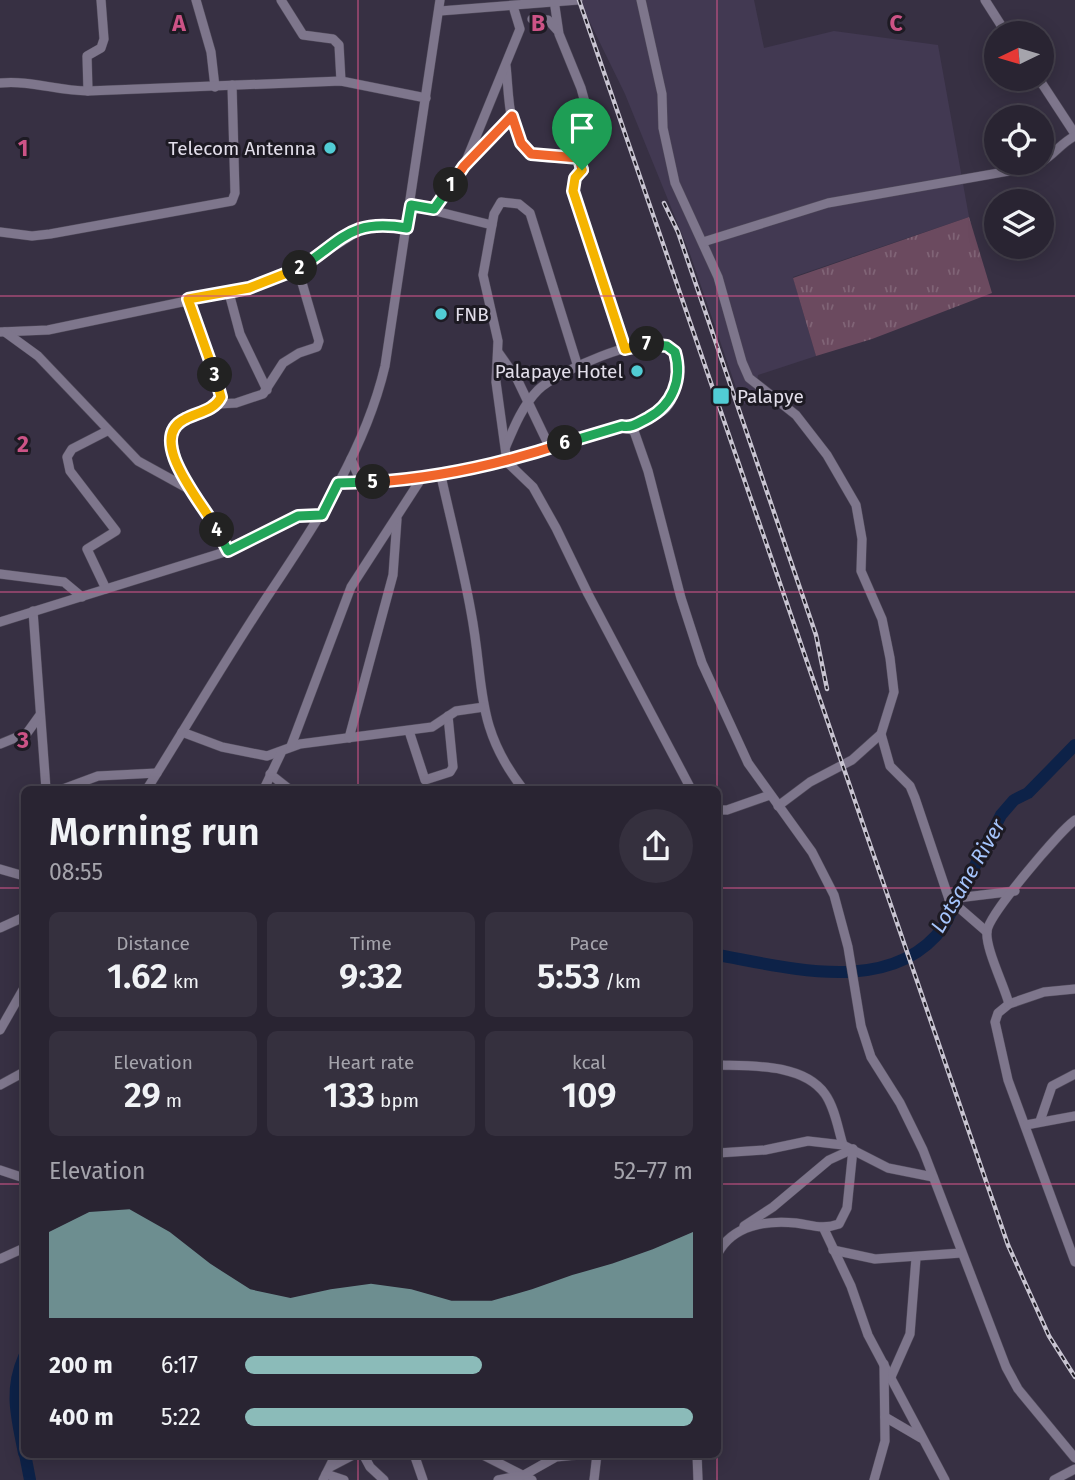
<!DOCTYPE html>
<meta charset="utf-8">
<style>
body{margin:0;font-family:"Fira Sans",sans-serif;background:#35303e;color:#f1f3f6;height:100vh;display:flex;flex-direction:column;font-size:26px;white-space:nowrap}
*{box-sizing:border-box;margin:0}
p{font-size:23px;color:#a5a4ac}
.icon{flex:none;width:38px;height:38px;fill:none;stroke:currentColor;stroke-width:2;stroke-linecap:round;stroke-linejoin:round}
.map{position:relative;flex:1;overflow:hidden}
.drawer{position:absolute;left:21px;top:786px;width:700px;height:672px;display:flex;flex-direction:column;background:#292432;border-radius:10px;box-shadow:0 4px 18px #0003,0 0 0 2px #45414d}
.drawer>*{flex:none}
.needle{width:46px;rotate:265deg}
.controls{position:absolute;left:984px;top:21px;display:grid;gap:14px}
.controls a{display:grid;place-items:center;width:70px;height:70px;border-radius:50%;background:#292432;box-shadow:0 4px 18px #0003,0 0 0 2px #45414d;font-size:35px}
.pin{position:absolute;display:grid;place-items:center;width:60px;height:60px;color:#fff;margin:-72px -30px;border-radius:50% 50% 50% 0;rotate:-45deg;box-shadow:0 0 7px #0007}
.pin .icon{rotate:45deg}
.km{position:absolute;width:35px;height:35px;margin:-18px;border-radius:50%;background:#222;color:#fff;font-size:19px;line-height:35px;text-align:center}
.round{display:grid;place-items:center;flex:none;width:74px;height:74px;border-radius:37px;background:#35303e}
.head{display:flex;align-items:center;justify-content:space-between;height:119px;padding:0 28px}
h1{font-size:38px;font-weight:600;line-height:52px}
.stats{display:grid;grid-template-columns:repeat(3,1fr);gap:10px;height:119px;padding:7px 28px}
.stats div{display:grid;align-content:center;border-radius:10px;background:#35303e;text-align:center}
.stats b{font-size:35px;font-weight:600}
.stats small{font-size:19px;font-weight:400}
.stats p{font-size:19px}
.chart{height:196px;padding:14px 28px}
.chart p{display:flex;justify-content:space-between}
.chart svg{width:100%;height:126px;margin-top:7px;fill:#8bbbb9;opacity:.7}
ul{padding:0 28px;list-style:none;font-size:23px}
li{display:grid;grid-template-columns:112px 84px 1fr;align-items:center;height:52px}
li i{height:18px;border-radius:9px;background:#8bbbb9}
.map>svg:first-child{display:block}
</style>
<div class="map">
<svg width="1075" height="1480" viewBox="0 0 1075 1480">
<defs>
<pattern id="park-tufts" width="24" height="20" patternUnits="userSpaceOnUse" patternTransform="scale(1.75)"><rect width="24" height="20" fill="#6b4a5f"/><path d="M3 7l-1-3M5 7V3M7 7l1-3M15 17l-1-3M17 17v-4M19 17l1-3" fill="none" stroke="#806476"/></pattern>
</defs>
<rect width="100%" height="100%" fill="#373043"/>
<polygon fill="#423952" points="579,0 754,0 764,48 834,31 938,45 969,217 793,277 816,356 758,375 754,401 742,405 690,254 625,94"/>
<polygon fill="url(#park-tufts)" points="969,217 992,293 872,339 816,356 793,278"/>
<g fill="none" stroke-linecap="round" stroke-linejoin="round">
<g stroke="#0d2248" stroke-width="12">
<path d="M718,955C790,968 893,997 944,926L1001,815L1014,800L1028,793L1075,745"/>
<path d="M24,1357C9,1391 17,1417 24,1453"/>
<polyline points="25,1454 30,1480"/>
</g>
<g stroke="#514b5b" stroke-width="10">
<g id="minor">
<polyline points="196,0 211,52 215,87"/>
<polyline points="281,0 303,35 333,39 339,45 341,81"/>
<polyline points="554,0 559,34 581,88 594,135 592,141 581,148 579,157 581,170 575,178 573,191 625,349"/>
<polyline points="641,0 662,94 663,128 675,183 718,277 742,362 749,378 796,415 827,455 856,505 862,539 861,571 882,619 890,658 894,692 881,734 852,760 810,782 778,806"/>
<polyline points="985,0 1006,33"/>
<polyline points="440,11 578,0"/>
<polyline points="532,19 548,20 557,30"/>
<path d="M506,66C509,91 507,136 530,153C542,161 566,157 579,157"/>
<polyline points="1039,79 1075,134"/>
<path d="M0,83C31,80 57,91 88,91L341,81L426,98"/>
<polyline points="88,91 87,56 101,48 104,39 101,0"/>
<path d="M1041,162C1055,154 1061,143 1075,136"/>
<polyline points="465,165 512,116"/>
<polyline points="411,205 492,225"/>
<polyline points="434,209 464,166 520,29 513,6"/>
<polyline points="0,232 32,236 50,234 232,201 235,193 232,85"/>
<polyline points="703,242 828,203 1032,167 1040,163"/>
<polyline points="229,293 240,334 267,390"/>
<polyline points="188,299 220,389 218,404"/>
<polyline points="0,332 48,330 249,288 298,269 368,225 407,228"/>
<polyline points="5,332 38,356 138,461 187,488"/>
<polyline points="498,352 517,379 550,448"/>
<polyline points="578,367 530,213 519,204 501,202 494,214 483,275 498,341 496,382 507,462 533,487 556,528 588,594 691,789"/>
<path d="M506,446C514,427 523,405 538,390C556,372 644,333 668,346C686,357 678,398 664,410C655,417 641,422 630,428"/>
<polyline points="351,459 357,473 369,481"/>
<path d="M441,476C451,521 463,567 471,612C485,685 474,726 523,789"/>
<polyline points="338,483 421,479 473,470 622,426 634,431 648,471 681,598 702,663 748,763 812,852 834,895 848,947 861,1026 871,1057 900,1103 923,1150 1006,1367 1018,1389 1075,1458"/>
<polyline points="228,551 207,510 179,472 171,433 174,426 218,404 236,403 263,394 283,363 299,353 317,347 319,341 298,269"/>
<polyline points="0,574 64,582 82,597"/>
<polyline points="106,589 87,549 116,531 70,471 67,457 72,449 107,431"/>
<polyline points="33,611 46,789"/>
<polyline points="0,622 228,551 298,516 322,515"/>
<polyline points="409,731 425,780 450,772 453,767 448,716"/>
<polyline points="182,732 222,747 267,756 300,744 432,727 456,711 484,707"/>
<polyline points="881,734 890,766 910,786 915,798 949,899 987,932"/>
<polyline points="349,738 393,575 397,519"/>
<polyline points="0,744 27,733 40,715"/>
<polyline points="291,746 351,587 421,479"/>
<polyline points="270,774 289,789"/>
<polyline points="63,789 98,776 157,773"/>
<path d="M147,789C186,727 223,664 263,603C313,528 364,455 385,366L440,0"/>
<polyline points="264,789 281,753"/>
<polyline points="718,810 727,810 770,795"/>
<polyline points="0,869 24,876"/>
<polyline points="949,899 1015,891"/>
<polyline points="0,928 24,917"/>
<polyline points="1075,989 1044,992 1009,1004 998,1013 995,1022 1008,1080 1075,1262"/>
<path d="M1009,1004C1004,985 985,948 987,931C989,914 1059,832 1075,820"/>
<polyline points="0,1030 24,988"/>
<path d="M718,1065C750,1066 803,1063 825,1094C835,1108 838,1129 843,1145"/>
<polyline points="0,1085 24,1072"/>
<polyline points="1040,1121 1052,1086 1075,1074"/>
<polyline points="1026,1125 1075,1116"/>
<polyline points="718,1153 765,1150 808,1141 843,1145 888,1168 933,1177"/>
<polyline points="0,1170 24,1178"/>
<polyline points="744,1226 773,1207 829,1160 853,1149"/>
<polyline points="824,1229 851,1286 868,1335 945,1480"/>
<polyline points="833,1250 875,1259 961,1253"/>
<path d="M718,1253C733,1225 766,1220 796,1223C812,1225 822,1230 839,1224L847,1208L853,1149"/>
<polyline points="0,1259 24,1248"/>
<polyline points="891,1377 910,1334 916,1258"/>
<polyline points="885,1417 921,1438"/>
<polyline points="363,1454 370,1467 384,1480"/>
<polyline points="414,1454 423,1480"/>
<polyline points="481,1454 532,1480"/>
<polyline points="697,1454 698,1480"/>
<polyline points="332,1466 355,1454"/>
<polyline points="326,1474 344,1480"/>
<polyline points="323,1480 336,1454"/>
<polyline points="498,1480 524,1475 556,1457 586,1454"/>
<polyline points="594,1480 597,1454"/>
<polyline points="874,1480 885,1441 884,1364"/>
<polyline points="1054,1480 1075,1469"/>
</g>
</g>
<use href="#minor" stroke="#7e768c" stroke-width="9"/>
<g stroke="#c8c4d1" stroke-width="4.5">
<g id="rail">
<polyline points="579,0 1008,1245 1049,1336 1075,1377"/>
<polyline points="664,203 678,232 816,635 827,689"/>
</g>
</g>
<use href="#rail" stroke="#1d1a23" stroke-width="2" stroke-dasharray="5" stroke-linecap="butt"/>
</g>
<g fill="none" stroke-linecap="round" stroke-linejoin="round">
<g stroke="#fff" stroke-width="14">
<polyline id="split-1" points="451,185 464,166 512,116 521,143 531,154 579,158 582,170"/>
</g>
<g stroke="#fff" stroke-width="14">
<path id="split-2" d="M300,268C343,240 351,218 407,228L411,205L434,209L451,185"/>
</g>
<g stroke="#fff" stroke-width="14">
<polyline id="split-3" points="215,375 188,299 249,288 300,268"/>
</g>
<g stroke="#fff" stroke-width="14">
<path id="split-4" d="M215,375L221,397C214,411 198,412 185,419C144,439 205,506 217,530"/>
</g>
<g stroke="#fff" stroke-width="14">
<polyline id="split-5" points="217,530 228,551 298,516 322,515 338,483 373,482"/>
</g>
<g stroke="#fff" stroke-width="14">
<path id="split-6" d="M373,482C440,478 501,464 565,443"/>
</g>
<g stroke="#fff" stroke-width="14">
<path id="split-7" d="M565,443L622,426C632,428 638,423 648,418C672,405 683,380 675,352L667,346L647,344"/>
</g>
<g stroke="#fff" stroke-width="14">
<polyline id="split-8" points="582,170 575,178 573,191 625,349 647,344"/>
</g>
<use href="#split-1" stroke="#f0652b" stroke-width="9"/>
<use href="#split-2" stroke="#22a559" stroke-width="9"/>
<use href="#split-3" stroke="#f5b400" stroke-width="9"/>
<use href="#split-4" stroke="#f5b400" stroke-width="9"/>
<use href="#split-5" stroke="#22a559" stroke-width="9"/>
<use href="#split-6" stroke="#f0652b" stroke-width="9"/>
<use href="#split-7" stroke="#22a559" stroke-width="9"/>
<use href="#split-8" stroke="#f5b400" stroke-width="9"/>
</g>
<path fill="none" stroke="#cc5386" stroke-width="2" stroke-opacity="0.55" d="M358,0V789M717,0V789M0,296H1075M0,592H1075M0,888H24M718,888H1075M0,1184H24M718,1184H1075M358,1454V1480M717,1454V1480"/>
<g fill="#51ccd4" stroke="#1d1a23" stroke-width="2.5">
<circle cx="330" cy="148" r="7"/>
<circle cx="441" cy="314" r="7"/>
<circle cx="637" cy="371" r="7"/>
<rect x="712" y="387" width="18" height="18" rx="3.5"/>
</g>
<g text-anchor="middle" stroke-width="6" stroke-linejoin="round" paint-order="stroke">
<g font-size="19" fill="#e2deea" stroke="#1d1a23" text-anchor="end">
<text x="316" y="155">Telecom Antenna</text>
<text x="455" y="321" text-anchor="start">FNB</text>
<text x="623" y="378">Palapaye Hotel</text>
<text x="737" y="403" text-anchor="start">Palapye</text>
</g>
<g font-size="21" font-style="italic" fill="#a6c5fc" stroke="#1d1a23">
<text transform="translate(968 876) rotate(-60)" y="7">Lotsane River</text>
</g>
</g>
<g font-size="23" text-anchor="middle" font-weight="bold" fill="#cc5386" stroke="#1d1a23" stroke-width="6" stroke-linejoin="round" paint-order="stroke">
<text x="179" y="31">A</text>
<text x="538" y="31">B</text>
<text x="896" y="31">C</text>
<text x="23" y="156">1</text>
<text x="23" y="452">2</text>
<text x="23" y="748">3</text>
</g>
</svg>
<div class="controls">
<a><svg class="needle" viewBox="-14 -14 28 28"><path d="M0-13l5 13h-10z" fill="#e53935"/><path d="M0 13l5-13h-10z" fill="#a5a4ac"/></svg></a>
<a><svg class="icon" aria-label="locate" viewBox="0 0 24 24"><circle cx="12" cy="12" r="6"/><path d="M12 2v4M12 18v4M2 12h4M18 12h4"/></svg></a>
<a><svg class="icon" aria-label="layers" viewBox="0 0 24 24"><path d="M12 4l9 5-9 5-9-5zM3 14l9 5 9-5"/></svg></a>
</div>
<div class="pin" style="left:582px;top:170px;background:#1e9e55"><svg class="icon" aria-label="arrive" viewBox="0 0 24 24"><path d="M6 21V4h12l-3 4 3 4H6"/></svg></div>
<b class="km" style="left:451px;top:185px">1</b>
<b class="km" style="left:300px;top:268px">2</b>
<b class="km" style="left:215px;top:375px">3</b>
<b class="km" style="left:217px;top:530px">4</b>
<b class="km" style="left:373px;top:482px">5</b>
<b class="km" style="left:565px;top:443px">6</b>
<b class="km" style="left:647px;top:344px">7</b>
<section class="drawer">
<div class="head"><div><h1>Morning run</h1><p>08:55</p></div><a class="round"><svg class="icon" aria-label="share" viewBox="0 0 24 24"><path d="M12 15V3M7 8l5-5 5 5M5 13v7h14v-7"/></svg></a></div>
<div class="stats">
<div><p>Distance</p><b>1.62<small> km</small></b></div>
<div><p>Time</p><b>9:32</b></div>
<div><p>Pace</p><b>5:53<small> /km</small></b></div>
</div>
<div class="stats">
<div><p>Elevation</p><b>29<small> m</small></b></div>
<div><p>Heart rate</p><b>133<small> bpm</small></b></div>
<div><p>kcal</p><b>109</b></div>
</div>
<div class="chart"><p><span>Elevation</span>52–77 m</p>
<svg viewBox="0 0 160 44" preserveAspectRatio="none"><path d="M0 44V14L10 7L20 6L30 14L40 25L50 34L60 37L70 34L80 32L90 34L100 38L110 38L120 34L130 29L140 25L150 20L160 14V44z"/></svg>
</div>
<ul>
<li><b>200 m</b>6:17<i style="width:53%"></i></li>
<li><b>400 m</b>5:22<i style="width:100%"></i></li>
</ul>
</section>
</div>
